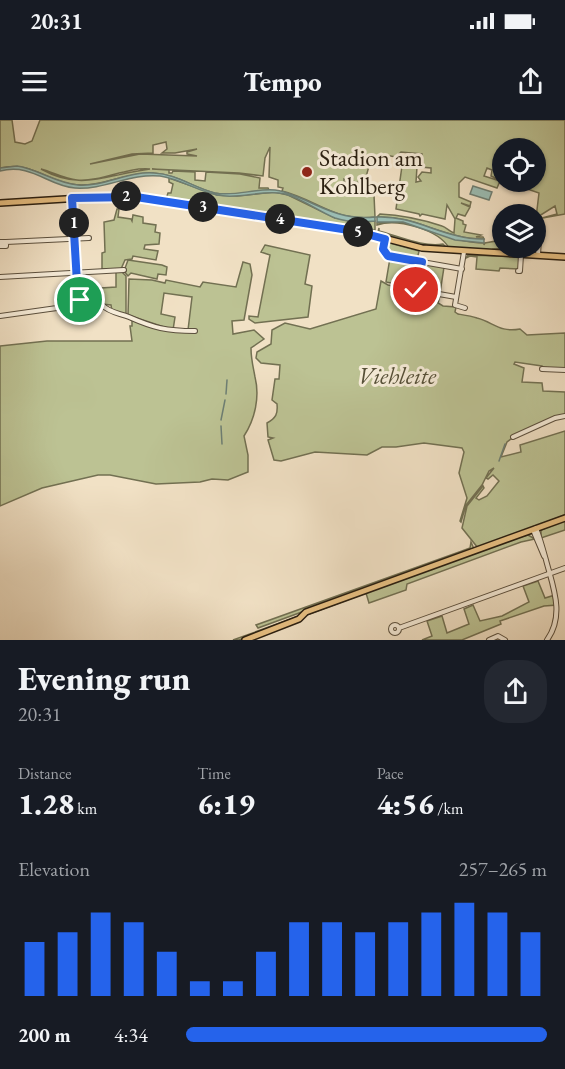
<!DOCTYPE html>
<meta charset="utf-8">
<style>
body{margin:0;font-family:"EB Garamond",serif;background:#242831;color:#f1f3f6;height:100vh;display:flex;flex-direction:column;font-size:22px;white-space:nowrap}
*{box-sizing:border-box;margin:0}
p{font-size:20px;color:#9ea1a6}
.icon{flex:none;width:33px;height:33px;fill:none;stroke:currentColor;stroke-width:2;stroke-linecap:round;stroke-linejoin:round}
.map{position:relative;height:520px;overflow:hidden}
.drawer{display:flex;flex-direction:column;background:#171b24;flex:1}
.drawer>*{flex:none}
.tools{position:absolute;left:492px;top:18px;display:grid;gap:12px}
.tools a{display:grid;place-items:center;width:54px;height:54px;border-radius:50%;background:#171b24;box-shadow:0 2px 4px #0004;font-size:30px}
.pin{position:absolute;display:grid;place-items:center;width:51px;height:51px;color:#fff;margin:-26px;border:3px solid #fff;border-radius:50%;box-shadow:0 2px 6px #0007}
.km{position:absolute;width:30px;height:30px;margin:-15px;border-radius:50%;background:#222;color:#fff;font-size:16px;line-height:30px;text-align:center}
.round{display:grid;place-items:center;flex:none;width:63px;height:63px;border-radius:24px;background:#242831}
.headline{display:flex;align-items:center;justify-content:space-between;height:102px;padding:0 18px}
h1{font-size:33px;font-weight:800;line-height:45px}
.figures{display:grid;grid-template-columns:repeat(3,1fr);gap:9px;height:102px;padding:6px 18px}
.figures div{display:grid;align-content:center}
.figures b{font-size:30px;font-weight:800}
.figures small{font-size:16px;font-weight:400}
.figures p{font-size:16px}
.chart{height:168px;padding:12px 18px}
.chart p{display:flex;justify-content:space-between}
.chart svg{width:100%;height:108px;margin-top:6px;stroke:#2563eb;stroke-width:6}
ul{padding:0 18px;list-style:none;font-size:20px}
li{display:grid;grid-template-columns:96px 72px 1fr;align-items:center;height:45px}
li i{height:15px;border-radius:8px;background:#2563eb}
.status{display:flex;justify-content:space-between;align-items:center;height:42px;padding:0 30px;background:#171b24;direction:ltr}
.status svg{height:16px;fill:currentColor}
header{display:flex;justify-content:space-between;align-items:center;height:78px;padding:0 18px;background:#171b24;font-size:27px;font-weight:800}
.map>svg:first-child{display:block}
</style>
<div class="status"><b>20:31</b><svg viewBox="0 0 49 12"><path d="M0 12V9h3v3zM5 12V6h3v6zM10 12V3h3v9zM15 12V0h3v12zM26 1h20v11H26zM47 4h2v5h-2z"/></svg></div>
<header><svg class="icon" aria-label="menu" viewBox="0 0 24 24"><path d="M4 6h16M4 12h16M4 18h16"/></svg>Tempo<svg class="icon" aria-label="share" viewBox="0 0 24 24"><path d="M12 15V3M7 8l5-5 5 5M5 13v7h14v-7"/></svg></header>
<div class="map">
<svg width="565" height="520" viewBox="0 0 565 520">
<rect width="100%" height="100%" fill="#f1e1c5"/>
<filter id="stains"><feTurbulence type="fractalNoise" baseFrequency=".00333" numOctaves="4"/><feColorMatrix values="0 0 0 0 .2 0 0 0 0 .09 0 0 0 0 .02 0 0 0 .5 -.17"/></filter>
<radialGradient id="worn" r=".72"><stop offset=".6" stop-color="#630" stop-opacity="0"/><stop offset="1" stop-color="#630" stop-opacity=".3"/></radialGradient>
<g fill="#bcc293" stroke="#727052" stroke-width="1.5" fill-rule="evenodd">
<path d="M0,0H12L15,22L25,24L32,21L40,0H565V94L537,99L541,96L542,98L557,94L555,86L536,98L539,73L513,64V62H536V28H502V61L491,56L492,50L487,48L484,56L500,61L497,68L465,57L459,63V77L471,82L470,86L461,83L470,87L465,96L458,94L456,98L463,101V104L466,105L464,112L481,115L476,117H483L484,119C446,120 415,95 377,97L380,94C402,95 421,99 442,106C446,107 449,111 454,113L455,99L447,85L445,99L422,94L420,96L419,94L396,89L402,46L417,47L416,62L421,61L418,57L422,52L431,53V48L421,47L422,34L401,32L396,37L385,35L381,46L375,44L374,47L369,46L364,64L344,59V62C355,64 369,64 374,75L375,97C334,102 318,80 282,71L283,68L278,67V60L269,57L270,27L265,38L263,56L239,53L152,49L169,50V53H172L173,51L195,52V60L205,61L206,52L240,54L260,58L259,68H268L269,70C252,72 232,77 214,73C192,67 176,54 153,53C124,52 100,69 71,64C44,59 30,41 0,48ZM166,22L167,29L162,33H175L197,29L187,32V34L197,36L140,34L90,44L132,34L153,33V25ZM41,49C53,52 64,59 77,60C102,62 125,47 150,49C108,54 82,72 41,49Z"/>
<polygon points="169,58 217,75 237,76 274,72 288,75 335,98 365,102 375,101 375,110 166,79 168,73 171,73 173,64 169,62"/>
<polygon points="117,89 119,89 118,97 131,99 132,101 133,95 143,97 143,103 156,105 155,112 160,113 159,124 145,125 144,129 158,131 156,140 133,136 132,139 125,140 121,149 102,149 102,133 105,132 104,102 114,100"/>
<path d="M393,101C426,104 450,123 484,123V125L485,123L502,120V128H536L537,116V132L511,131L503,133L500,131L507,130L506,128L494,129L499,132L450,129H457L449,128C439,110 398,98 377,105V103Z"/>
<path d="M379,108V111C398,116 425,128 443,124L446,127L418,125L378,112Z"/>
<polygon points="386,122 419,131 417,140 387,134 384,130"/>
<polygon points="265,125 310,135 305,164 312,166 308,197 255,203 249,199 249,196 258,197 270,135 261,132"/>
<polygon points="468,135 520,137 519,149 500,148 499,151 476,149 477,137 470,136 466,138"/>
<polygon points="390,138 421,143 415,168 386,162"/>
<polygon points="128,140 162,145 167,147 166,155 158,154 157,159 131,153 128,156 124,151"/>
<path d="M243,142L250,144L252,155L244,200L232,201L233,214L254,210L264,219L251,228C251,239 253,246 255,257C260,277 255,299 244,316L248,335V352L228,360L212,359L200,362L156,364L110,355H98L42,368L0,386V226L47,221H132L130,206H132V201L129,198C149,208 166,212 188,210L192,177L164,173L161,194L175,197L173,210L128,195L129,159L152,160L165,163L166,160L200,167L203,162L236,167Z"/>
<polygon points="423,143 444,147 440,173 418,168"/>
<polygon points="116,151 121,151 126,156 126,195 112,191 111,185 101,184 101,168 116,167"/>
<path d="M381,161L388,165L440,175L438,183L443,186L456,187L455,192L458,194C464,195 471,196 477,198C493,202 500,213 520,209L527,215L565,213V249L544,248L542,246L515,242L514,244L524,248L522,262L542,263L543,271L565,272V295L520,312L507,322L501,337L521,332L520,325L565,311V395L478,428L462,408L467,386L483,366L484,368L476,378L479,380L487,376L499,361L493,355L488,359L486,358L494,348L489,351L482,365L466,385L461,402L460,401L467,378L459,353L464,332L462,328L424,323L396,327H382L367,335L315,332L281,341L274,340L268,320L273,318L268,317L267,303C276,298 278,294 277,284L272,280L275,259H279L280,245L261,243L256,238L257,232L271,224L272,210L285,203L310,209L376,189Z"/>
<polygon points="565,400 565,410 541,418 541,410"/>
<polygon points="528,415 535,419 521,422 407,464 406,470 369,483 366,473 239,520 233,520 512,419"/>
<polygon points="471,422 474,429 258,508 256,505 462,431 470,428"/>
<polygon points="538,461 545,478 555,475 557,485 544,486 500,501 501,504 462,520 422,520 432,516 427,501 442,496 447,513 469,504 464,489 473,485 480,501 502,496 529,482 523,466"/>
</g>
<g fill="#9bbeb5" stroke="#6d7e73" stroke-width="1.5">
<path d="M17,46C38,49 56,63 78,65C104,67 128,51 154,53C177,54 194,68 215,73C235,77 255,68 275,70C285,71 295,76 305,80C328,91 348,100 375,97V101C363,102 346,102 335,98C318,91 303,79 285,74C262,69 240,80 217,75C197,71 181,59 160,56C130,53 105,70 75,68C48,66 32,43 0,51V48Z"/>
<polygon points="473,66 492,72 489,80 470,74"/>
<path d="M377,97C415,95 446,120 484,119V123L455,120L403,102H377Z"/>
</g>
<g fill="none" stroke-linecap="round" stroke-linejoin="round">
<g stroke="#6d7e73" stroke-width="1.5">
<polyline points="226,274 227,260"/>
<polyline points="221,300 225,280"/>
<polyline points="221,306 222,324"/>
<polyline points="499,341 505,324"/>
</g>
<g stroke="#5b4f3d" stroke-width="6">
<g id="minor">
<polyline points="72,79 78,180"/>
<polyline points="536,108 539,119 538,135"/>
<path d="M385,119C383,126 381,132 388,136L462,149"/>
<polyline points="0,122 6,122"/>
<polyline points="0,126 6,126 6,122 89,118"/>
<polyline points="464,132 455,185 465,188"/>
<polyline points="422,142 416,170 456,177"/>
<polyline points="518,151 520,151 521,135"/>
<polyline points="0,157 124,150"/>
<circle cx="78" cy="185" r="6"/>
<path d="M85,185H102C110,193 119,193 129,197C154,208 166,211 195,211"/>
<polyline points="0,196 71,186"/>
<polyline points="542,249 565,250"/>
<polyline points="513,317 555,298 565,296"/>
<path d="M536,408C540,418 543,429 546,440C553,467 565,495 547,520"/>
<polyline points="533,410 544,436"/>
<circle cx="395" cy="509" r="4"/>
<polyline points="399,508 565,448"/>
<polyline points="489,520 498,516 505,520"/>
</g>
</g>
<g stroke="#291e10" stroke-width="8">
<g id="major">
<polyline points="0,83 114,76 136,77 357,111 422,128 565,137"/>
<polyline points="245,520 299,499 306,492 565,398"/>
</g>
</g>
<use href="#minor" stroke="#f6ecd9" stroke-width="4"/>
<use href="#major" stroke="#e8c082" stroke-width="5"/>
</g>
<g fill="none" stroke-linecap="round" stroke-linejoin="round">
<g stroke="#fff" stroke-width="12">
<polyline id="route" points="80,180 78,180 72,78 136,77 355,111 385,119 383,129 388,136 422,142 416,170"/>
</g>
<use href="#route" stroke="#2563eb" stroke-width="8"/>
</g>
<circle fill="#8f2418" stroke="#f6ecd9" stroke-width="2" cx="307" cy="52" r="6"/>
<g text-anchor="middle" stroke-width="6" stroke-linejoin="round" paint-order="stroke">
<g font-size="24" fill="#291e10" stroke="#f6ecd9" text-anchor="start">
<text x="319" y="46">Stadion am<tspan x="319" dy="28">Kohlberg</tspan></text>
</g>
<g font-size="24" font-style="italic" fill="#554f37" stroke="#f6ecd9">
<text x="397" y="264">Viehleite</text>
</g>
</g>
<rect width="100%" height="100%" filter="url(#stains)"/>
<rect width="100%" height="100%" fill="url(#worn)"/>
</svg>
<div class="tools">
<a><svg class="icon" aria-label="locate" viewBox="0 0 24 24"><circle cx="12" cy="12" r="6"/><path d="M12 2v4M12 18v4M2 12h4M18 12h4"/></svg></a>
<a><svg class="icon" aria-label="layers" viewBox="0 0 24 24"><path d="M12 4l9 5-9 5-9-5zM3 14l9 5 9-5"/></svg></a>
</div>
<div class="pin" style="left:80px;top:180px;background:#1e9e55"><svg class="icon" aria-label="arrive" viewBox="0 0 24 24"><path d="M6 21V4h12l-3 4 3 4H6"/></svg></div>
<div class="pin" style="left:416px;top:170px;background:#d93025"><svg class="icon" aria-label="check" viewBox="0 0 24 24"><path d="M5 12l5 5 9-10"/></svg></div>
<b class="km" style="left:74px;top:103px">1</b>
<b class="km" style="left:126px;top:76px">2</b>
<b class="km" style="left:203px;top:87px">3</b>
<b class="km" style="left:280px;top:99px">4</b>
<b class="km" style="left:358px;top:112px">5</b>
</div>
<section class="drawer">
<div class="headline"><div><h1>Evening run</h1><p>20:31</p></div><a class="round"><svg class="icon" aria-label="share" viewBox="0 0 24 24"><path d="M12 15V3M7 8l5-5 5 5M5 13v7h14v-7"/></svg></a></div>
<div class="figures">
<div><p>Distance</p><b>1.28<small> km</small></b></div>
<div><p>Time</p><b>6:19</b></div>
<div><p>Pace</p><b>4:56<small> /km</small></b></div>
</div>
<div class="chart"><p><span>Elevation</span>257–265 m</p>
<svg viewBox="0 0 160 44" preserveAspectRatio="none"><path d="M5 44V22M15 44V18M25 44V10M35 44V14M45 44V26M55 44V38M65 44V38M75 44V26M85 44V14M95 44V14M105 44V18M115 44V14M125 44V10M135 44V6M145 44V10M155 44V18"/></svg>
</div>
<ul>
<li><b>200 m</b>4:34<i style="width:100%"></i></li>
</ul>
</section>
